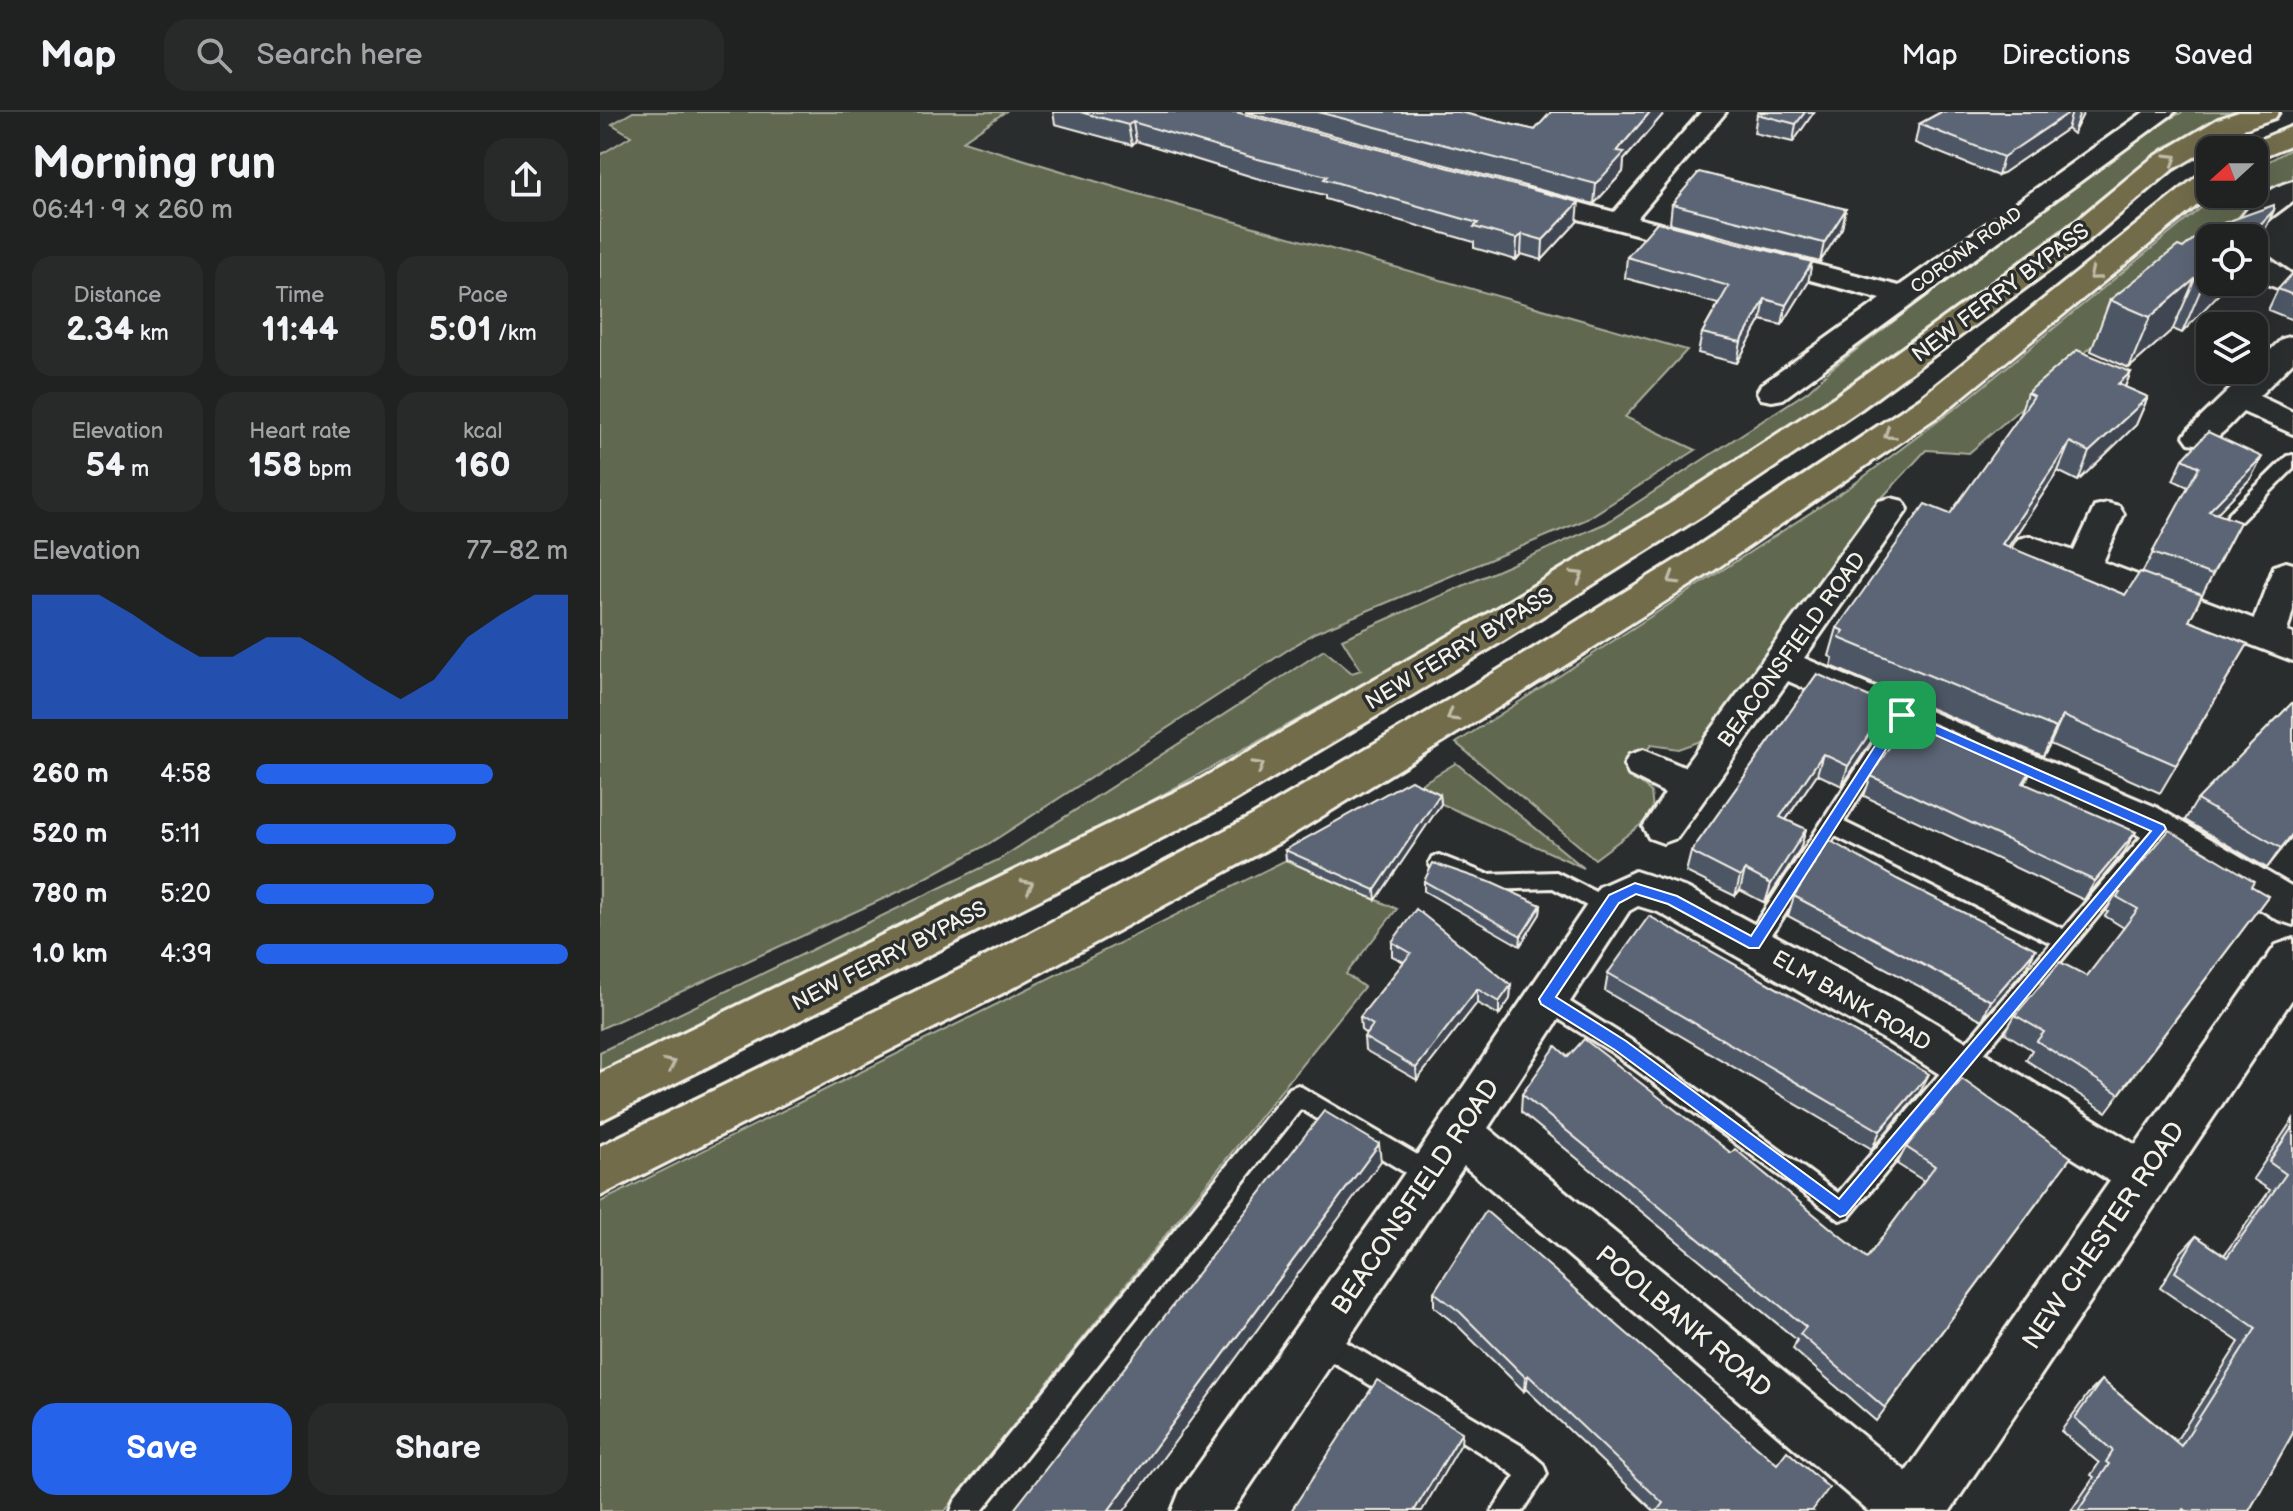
<!DOCTYPE html>
<meta charset="utf-8">
<style>
body{margin:0;font-family:"Balsamiq Sans",sans-serif;background:#282a2a;color:#f1f3f6;height:100vh;display:flex;flex-direction:column;font-size:30px;white-space:nowrap}
*{box-sizing:border-box;margin:0}
p{font-size:26px;color:#a2a4a5}
.icon{flex:none;width:44px;height:44px;fill:none;stroke:currentColor;stroke-width:2;stroke-linecap:round;stroke-linejoin:round}
.map{position:relative;flex:1;overflow:hidden}
.panel{display:flex;flex-direction:column;background:#202222;width:600px}
.panel>*{flex:none}
.needle{width:52px;rotate:249deg}
.tools{position:absolute;left:1596px;top:24px;display:grid;gap:16px}
.tools a{display:grid;place-items:center;width:72px;height:72px;border-radius:16px;background:#202222;box-shadow:0 8px 32px #0002,0 0 0 2px #3d3f40;font-size:40px}
.pin{position:absolute;display:grid;place-items:center;width:68px;height:68px;color:#fff;margin:-34px;border-radius:16px;box-shadow:0 4px 12px #0006}
.round{display:grid;place-items:center;flex:none;width:84px;height:84px;border-radius:24px;background:#282a2a}
.headline{display:flex;align-items:center;justify-content:space-between;height:136px;padding:0 32px}
h1{font-size:44px;font-weight:700;line-height:60px}
.metrics{display:grid;grid-template-columns:repeat(3,1fr);gap:12px;height:136px;padding:8px 32px}
.metrics div{display:grid;align-content:center;border-radius:20px;background:#282a2a;text-align:center}
.metrics b{font-size:34px;font-weight:700}
.metrics small{font-size:22px;font-weight:400}
.metrics p{font-size:22px}
.chart{height:224px;padding:16px 32px}
.chart p{display:flex;justify-content:space-between}
.chart svg{width:100%;height:144px;margin-top:8px;fill:#2563eb;opacity:.7}
.primary-button{display:flex;gap:16px;margin-top:auto;padding:16px 32px}
.primary-button a{flex:1;height:92px;border-radius:24px;background:#2563eb;color:#fff;font-size:32px;font-weight:700;line-height:92px;text-align:center}
.primary-button a+a{background:#282a2a;color:#f1f3f6}
ul{padding:0 32px;list-style:none;font-size:26px}
li{display:grid;grid-template-columns:128px 96px 1fr;align-items:center;height:60px}
li i{height:20px;border-radius:10px;background:#2563eb}
header{display:flex;align-items:center;gap:48px;box-sizing:border-box;height:112px;padding:0 40px;background:#202222;border-bottom:2px solid #3d3f40}
header strong{font-size:38px}
nav{display:flex;gap:44px;margin-inline-start:auto;font-size:28px}
.search{width:560px;height:72px;background:#282a2a;display:flex;align-items:center;gap:20px;box-sizing:border-box;padding:0 28px;border-radius:24px;color:#a2a4a5;font-size:30px}
main{display:flex;flex:1;min-height:0}
.map>svg:first-child{display:block}
</style>
<header>
<strong>Map</strong>
<div class="search"><svg class="icon" aria-label="search" viewBox="0 0 24 24"><circle cx="10" cy="10" r="6"/><path d="M15 15l6 6"/></svg>Search here</div>
<nav><a>Map</a><a>Directions</a><a>Saved</a></nav>
</header>
<main>
<section class="panel">
<div class="headline"><div><h1>Morning run</h1><p>06:41 · 9 × 260 m</p></div><a class="round"><svg class="icon" aria-label="share" viewBox="0 0 24 24"><path d="M12 15V3M7 8l5-5 5 5M5 13v7h14v-7"/></svg></a></div>
<div class="metrics">
<div><p>Distance</p><b>2.34<small> km</small></b></div>
<div><p>Time</p><b>11:44</b></div>
<div><p>Pace</p><b>5:01<small> /km</small></b></div>
</div>
<div class="metrics">
<div><p>Elevation</p><b>54<small> m</small></b></div>
<div><p>Heart rate</p><b>158<small> bpm</small></b></div>
<div><p>kcal</p><b>160</b></div>
</div>
<div class="chart"><p><span>Elevation</span>77–82 m</p>
<svg viewBox="0 0 160 44" preserveAspectRatio="none"><path d="M0 44V6L10 6L20 6L30 12L40 19L50 25L60 25L70 19L80 19L90 25L100 32L110 38L120 32L130 19L140 12L150 6L160 6V44z"/></svg>
</div>
<ul>
<li><b>260 m</b>4:58<i style="width:76%"></i></li>
<li><b>520 m</b>5:11<i style="width:64%"></i></li>
<li><b>780 m</b>5:20<i style="width:57%"></i></li>
<li><b>1.0 km</b>4:39<i style="width:100%"></i></li>
</ul>
<div class="primary-button"><a>Save</a><a>Share</a></div>
</section>
<div class="map">
<svg width="1693" height="1399" viewBox="0 0 1693 1399">
<rect width="100%" height="100%" fill="#2a2d2e"/>
<filter id="ink" filterUnits="userSpaceOnUse"><feTurbulence type="fractalNoise" baseFrequency=".0125" numOctaves="2"/><feDisplacementMap in="SourceGraphic" scale="16" xChannelSelector="R" yChannelSelector="G"/><feConvolveMatrix kernelMatrix="1 2 1 2 8 2 1 2 1" color-interpolation-filters="sRGB"/></filter>
<g filter="url(#ink)">
<g fill="#606950" stroke="#aaad9c" stroke-width="2">
<polygon points="33,0 405,0 363,29 531,80 1087,238 1025,305 1096,338 985,408 714,521 390,731 311,774 0,917 0,43 31,24 12,12"/>
<polygon points="1582,0 1641,0 1564,35 1462,117 1251,273 1105,369 816,542 533,699 347,795 0,960 0,940 398,748 724,538 752,561 761,558 742,527 1006,411 1208,279 1231,257 1539,23"/>
<polygon points="1693,36 1693,66 1647,97 1616,126 1610,126 1599,142 1369,341 1326,338 1279,389 1106,627 1078,637 1051,633 1028,661 1051,680 1053,698 1043,711 995,747 856,631 1250,375 1365,289 1618,82 1654,82 1654,57"/>
<polygon points="856,651 984,756 811,678"/>
<polygon points="686,748 797,797 746,862 764,875 345,1399 0,1399 0,1090"/>
</g>
<g fill="none" stroke-linecap="round" stroke-linejoin="round">
<g stroke="#f4f1e8" stroke-width="6">
<g id="service">
<polygon points="1693,343 1693,357 1641,409 1629,409 1627,405 1629,401 1687,344"/>
<polygon points="1302,596 1311,603 1244,710 1463,817 1553,711 1567,711 1570,717 1249,1105 1240,1108 1013,941 938,894 935,887 938,880 946,878 954,880 1029,927 1238,1081 1451,831 1235,724 1162,838 1154,841 1146,838 1143,832 1146,826 1295,598"/>
<polygon points="839,743 887,762 956,760 1015,790 1019,796 1015,802 1008,805 953,776 886,778 832,757 829,751 832,745"/>
<polygon points="698,973 838,1055 842,1063 838,1071 830,1074 822,1071 701,997 382,1399 351,1399 355,1389 690,976"/>
<polygon points="719,1214 922,1334 943,1352 947,1362 923,1399 892,1399 915,1364 902,1354 710,1236 706,1227 710,1218"/>
</g>
</g>
<g stroke="#f4f1e8" stroke-width="6">
<g id="minor">
<polygon points="1101,0 1126,0 1037,106 1112,125 1116,131 1112,137 1102,139 1092,137 918,91 914,85 918,79 927,77 1014,100"/>
<polygon points="1544,0 1575,0 1183,287 1172,289 1161,287 1157,280 1161,273 1281,187 1150,152 1146,146 1150,140 1160,138 1299,174"/>
<path d="M1693,69V89L1666,109L1655,132L1654,126H1631C1639,99 1666,76 1693,69Z"/>
<polygon points="1654,141 1664,143 1693,163 1693,182 1664,171 1654,163"/>
<path d="M1693,224V250L1659,284L1693,300V322L1643,300C1626,316 1613,337 1589,331L1584,324L1589,317L1650,258H1654V254L1682,227Z"/>
<polygon points="1291,386 1303,389 1308,397 1204,546 1556,695 1693,775 1693,813 1678,808 1528,717 1188,569 1077,726 1063,731 1049,726 1043,715 1065,681 1029,663 1024,653 1029,643 1043,638 1084,655 1279,389"/>
<polygon points="1507,391 1519,394 1524,402 1503,450 1654,507 1674,454 1686,450 1693,452 1693,498 1687,520 1693,522 1693,549 1418,443 1413,435 1418,427 1430,424 1474,439 1495,394"/>
<polygon points="1035,759 1087,776 1319,901 1561,1048 1568,1064 1561,1080 1544,1086 1527,1080 1287,929 1058,800 1038,794 1029,799 888,1016 1330,1379 1338,1399 1268,1399 864,1054 633,1399 572,1399 580,1379 789,1084 999,775"/>
</g>
</g>
<g stroke="#f4f1e8" stroke-width="6">
<polygon id="secondary" points="1693,827 1693,886 1350,1399 1284,1399 1293,1378 1676,833"/>
</g>
<g stroke="#f4f1e8" stroke-width="6">
<g id="trunk">
<polygon points="1639,0 1679,0 1675,6 1638,19 1572,58 1481,135 1261,297 1102,404 903,529 629,692 0,1009 0,961 599,668 875,509 1076,388 1237,283 1459,123 1552,46 1618,7"/>
<polygon points="1693,14 1693,32 1654,48 1654,38 1641,38 1644,34"/>
<polygon points="1610,59 1611,82 1344,300 1113,459 920,582 682,729 405,880 0,1084 0,1034 371,852 650,705 892,562 1087,441 1320,286 1600,62"/>
</g>
</g>
<use href="#service" fill="#2a2d2e" fill-rule="evenodd"/>
<use href="#minor" fill="#2a2d2e" fill-rule="evenodd"/>
<use href="#secondary" fill="#2a2d2e" fill-rule="evenodd"/>
<use href="#trunk" fill="#726c4b" fill-rule="evenodd"/>
</g>
<g fill="#4e5765" stroke="#f4f1e8" stroke-width="2">
<polygon points="453,0 636,0 977,110 942,148 921,142 916,148 874,136 874,130 725,87 725,83 656,66 536,29 532,33 455,12"/>
<polygon points="645,0 859,0 935,18 951,0 1065,0 1024,48 1023,60 994,92"/>
<polygon points="1214,0 1193,30 1154,21 1157,2"/>
<polygon points="1341,0 1484,0 1473,22 1467,17 1398,64 1315,31 1319,12"/>
<polygon points="1072,92 1246,97 1242,116 1220,150 1070,111"/>
<polygon points="1674,98 1654,141 1654,126 1610,170 1582,221 1573,217 1529,256 1491,239 1510,188 1583,136"/>
<polygon points="1027,145 1208,171 1182,213 1161,208 1137,251 1098,241 1102,221 1118,192 1025,166"/>
<polygon points="1693,161 1693,208 1668,198 1678,177"/>
<polygon points="1531,260 1525,275 1548,285 1536,313 1478,369 1458,359 1408,435 1525,483 1542,461 1588,375 1573,368 1583,347 1651,366 1616,402 1640,410 1589,509 1648,532 1560,681 1450,632 1443,644 1231,554 1233,546 1229,544 1237,516 1350,402 1418,307 1427,281"/>
<polygon points="1217,562 1282,613 1242,674 1217,662 1186,708 1206,717 1200,737 1165,791 1140,778 1135,784 1086,760 1091,740"/>
<polygon points="1693,590 1693,723 1667,756 1585,708 1597,688"/>
<polygon points="1433,655 1425,672 1524,740 1484,788 1264,684 1271,664"/>
<polygon points="840,682 841,692 776,788 686,748 685,738"/>
<polygon points="824,769 941,793 940,802 920,834 824,779"/>
<polygon points="1651,774 1668,784 1506,1000 1426,948 1432,938 1405,921 1415,903 1487,864 1524,816 1505,804 1508,800 1506,799 1517,780"/>
<polygon points="1194,784 1426,856 1382,908 1188,804"/>
<polygon points="792,830 911,873 910,887 899,903 877,891 817,968 765,938 764,925 766,922 761,918 760,905 804,850 792,844"/>
<polygon points="1008,861 1320,980 1272,1037 1005,879"/>
<polygon points="968,945 1267,1146 1324,1069 1297,1052 1306,1035 1471,1045 1276,1309 1193,1237 1197,1228 921,1000 922,982"/>
<polygon points="1693,1007 1693,1321 1649,1399 1471,1399 1494,1365 1491,1363 1499,1351 1461,1319 1488,1282 1502,1268 1576,1329 1639,1230 1560,1176 1581,1140 1596,1124 1624,1143 1670,1078 1653,1067"/>
<polygon points="834,1180 1212,1399 1054,1399 926,1277 924,1279 859,1215 834,1195"/>
</g>
<g fill="#404752" stroke="#f4f1e8" stroke-width="2">
<polygon points="1050,0 1065,0 1024,48 1023,60 994,92 996,72 1017,39"/>
<polygon points="1205,0 1214,0 1193,30 1196,12"/>
<polygon points="1470,0 1472,0 1467,17 1398,64 1403,45"/>
<polygon points="1480,0 1484,0 1473,22 1479,3"/>
<polygon points="533,10 536,29 532,33 528,13"/>
<polygon points="979,90 977,110 942,148 943,128"/>
<polygon points="1246,97 1242,116 1220,150 1224,131"/>
<polygon points="1674,98 1654,141 1654,126 1647,126"/>
<polygon points="922,122 921,142 916,148 917,127"/>
<polygon points="1212,150 1208,171 1182,213 1186,193"/>
<polygon points="1610,164 1610,170 1630,170 1582,221 1604,170"/>
<polygon points="1595,167 1573,217 1529,256 1550,205"/>
<polygon points="1165,187 1161,208 1137,251 1141,230"/>
<polygon points="1531,260 1519,289 1518,272"/>
<polygon points="1548,285 1536,313 1478,369 1489,340"/>
<polygon points="1470,330 1458,359 1391,461 1402,432"/>
<polygon points="1662,345 1651,366 1599,420 1609,399"/>
<polygon points="1288,593 1282,613 1242,674 1248,654"/>
<polygon points="1463,604 1450,632 1443,644 1456,616"/>
<polygon points="1223,642 1217,662 1174,725 1180,705"/>
<polygon points="840,682 841,692 776,788 775,778"/>
<polygon points="1206,717 1200,737 1165,791 1171,772"/>
<polygon points="1536,720 1524,740 1484,788 1495,769"/>
<polygon points="1693,721 1693,723 1667,756 1681,736"/>
<polygon points="1145,758 1140,778 1135,784 1140,765"/>
<polygon points="941,793 940,802 920,834 921,824"/>
<polygon points="1436,837 1426,856 1382,908 1391,889"/>
<polygon points="911,873 910,887 899,903 899,890"/>
<polygon points="877,877 877,891 817,968 816,956"/>
<polygon points="1329,962 1320,980 1272,1037 1280,1019"/>
<polygon points="779,1032 781,1049 524,1399 508,1399"/>
<polygon points="928,1263 926,1277 924,1279 925,1265"/>
<polygon points="862,1320 861,1332 822,1399 814,1399"/>
</g>
<g fill="#5b6575" stroke="#f4f1e8" stroke-width="2">
<polygon points="480,0 636,0 979,90 943,128 922,122 917,127 874,115 878,111 724,67 727,64 654,46 533,10 528,13"/>
<polygon points="718,0 859,0 935,18 951,0 1050,0 1017,39 1025,40 996,72"/>
<polygon points="1158,0 1205,0 1196,12 1157,2"/>
<polygon points="1341,0 1470,0 1403,45 1319,12"/>
<polygon points="1099,60 1246,97 1224,131 1072,92"/>
<polygon points="1674,93 1674,98 1647,126 1610,126 1610,164 1604,170 1595,167 1550,205 1510,188 1578,134 1583,136 1604,118"/>
<polygon points="1057,110 1212,150 1186,193 1165,187 1141,230 1102,221 1129,174 1027,145"/>
<polygon points="1693,161 1693,183 1678,177"/>
<polygon points="1477,238 1531,260 1518,272 1548,285 1489,340 1470,330 1402,432 1525,483 1540,460 1602,483 1589,509 1648,532 1576,653 1463,604 1456,616 1239,526 1244,519 1237,516 1325,392 1350,402 1434,284 1427,281"/>
<polygon points="1608,320 1662,345 1609,399 1640,410 1612,463 1552,441 1599,355 1583,347"/>
<polygon points="1217,562 1288,593 1248,654 1223,642 1180,705 1206,717 1171,772 1145,758 1140,765 1091,740"/>
<polygon points="1693,590 1693,721 1681,736 1597,688"/>
<polygon points="1310,602 1433,655 1423,671 1536,720 1495,769 1271,664"/>
<polygon points="811,668 840,682 775,778 685,738"/>
<polygon points="1569,718 1654,769 1651,774 1668,784 1519,982 1437,929 1444,920 1415,903 1460,850 1487,864 1538,797 1517,785 1520,781 1517,780"/>
<polygon points="1229,728 1297,767 1436,837 1391,889 1194,784"/>
<polygon points="833,751 892,771 941,793 921,824 824,769"/>
<polygon points="816,797 911,873 899,890 877,877 816,956 764,925 773,913 760,905 811,841 792,830"/>
<polygon points="1049,804 1329,962 1280,1019 1008,861"/>
<polygon points="984,927 1131,1041 1135,1037 1267,1146 1335,1054 1306,1035 1362,967 1471,1045 1285,1296 1200,1222 1206,1215 922,982 956,934 968,945"/>
<polygon points="724,999 779,1032 508,1399 413,1399"/>
<polygon points="1693,1014 1693,1321 1649,1399 1587,1399 1584,1397 1583,1399 1478,1399 1509,1352 1506,1350 1513,1339 1475,1306 1502,1268 1581,1334 1656,1216 1575,1160 1596,1124 1627,1145 1686,1062 1669,1050"/>
<polygon points="886,1099 1177,1352 1187,1339 1229,1376 1212,1399 1057,1399 1063,1391 928,1263 925,1265 860,1200 834,1180"/>
<polygon points="777,1268 862,1320 814,1399 691,1399"/>
</g>
<defs><path id="oneway-chevron" d="M-2-3.5L2.5 0L-2 3.5" fill="none" stroke-width="1.6" stroke-linecap="round" stroke-linejoin="round" transform="scale(2)"/></defs>
<g stroke="#c0bca9">
<use href="#oneway-chevron" transform="translate(1572 47) rotate(-32)"/>
<use href="#oneway-chevron" transform="translate(1494 163) rotate(140)"/>
<use href="#oneway-chevron" transform="translate(1289 322) rotate(146)"/>
<use href="#oneway-chevron" transform="translate(978 464) rotate(-32)"/>
<use href="#oneway-chevron" transform="translate(1073 467) rotate(148)"/>
<use href="#oneway-chevron" transform="translate(852 604) rotate(149)"/>
<use href="#oneway-chevron" transform="translate(659 654) rotate(-30)"/>
<use href="#oneway-chevron" transform="translate(428 773) rotate(-27)"/>
<use href="#oneway-chevron" transform="translate(70 952) rotate(-26)"/>
</g>
</g>
<path fill="#2563eb" stroke="#fff" stroke-width="2" fill-rule="evenodd" d="M1302,598L1564,713L1566,717L1246,1103L1240,1105L1015,938L941,892L939,887L1009,783L1035,771L1077,784L1151,824L1297,600ZM1304,609L1551,719L1239,1087L1026,929L956,885L1019,791L1036,782L1068,792L1149,836H1159Z"/>
<g text-anchor="middle" stroke-width="7" stroke-linejoin="round" paint-order="stroke">
<g font-size="18" fill="#f4f1e8" stroke="#2a2d2e">
<text transform="translate(1366 138) rotate(-36)" y="6">CORONA ROAD</text>
</g>
<g font-size="22" fill="#f4f1e8" stroke="#2a2d2e">
<text transform="translate(1400 180) rotate(-37)" y="8">NEW FERRY BYPASS</text>
<text transform="translate(859 536) rotate(-31)" y="8">NEW FERRY BYPASS</text>
<text transform="translate(1191 537) rotate(-54)" y="8">BEACONSFIELD ROAD</text>
<text transform="translate(289 843) rotate(-27)" y="8">NEW FERRY BYPASS</text>
<text transform="translate(1252 888) rotate(30)" y="8">ELM BANK ROAD</text>
</g>
<g font-size="26" fill="#f4f1e8" stroke="#2a2d2e">
<text transform="translate(815 1084) rotate(-56)" y="9">BEACONSFIELD ROAD</text>
<text transform="translate(1503 1123) rotate(-56)" y="9">NEW CHESTER ROAD</text>
<text transform="translate(1084 1209) rotate(40)" y="9">POOLBANK ROAD</text>
</g>
</g>
</svg>
<div class="tools">
<a><svg class="needle" viewBox="-14 -14 28 28"><path d="M0-13l5 13h-10z" fill="#e53935"/><path d="M0 13l5-13h-10z" fill="#a2a4a5"/></svg></a>
<a><svg class="icon" aria-label="locate" viewBox="0 0 24 24"><circle cx="12" cy="12" r="6"/><path d="M12 2v4M12 18v4M2 12h4M18 12h4"/></svg></a>
<a><svg class="icon" aria-label="layers" viewBox="0 0 24 24"><path d="M12 4l9 5-9 5-9-5zM3 14l9 5 9-5"/></svg></a>
</div>
<div class="pin" style="left:1302px;top:603px;background:#1e9e55"><svg class="icon" aria-label="arrive" viewBox="0 0 24 24"><path d="M6 21V4h12l-3 4 3 4H6"/></svg></div>
</div>
</main>
